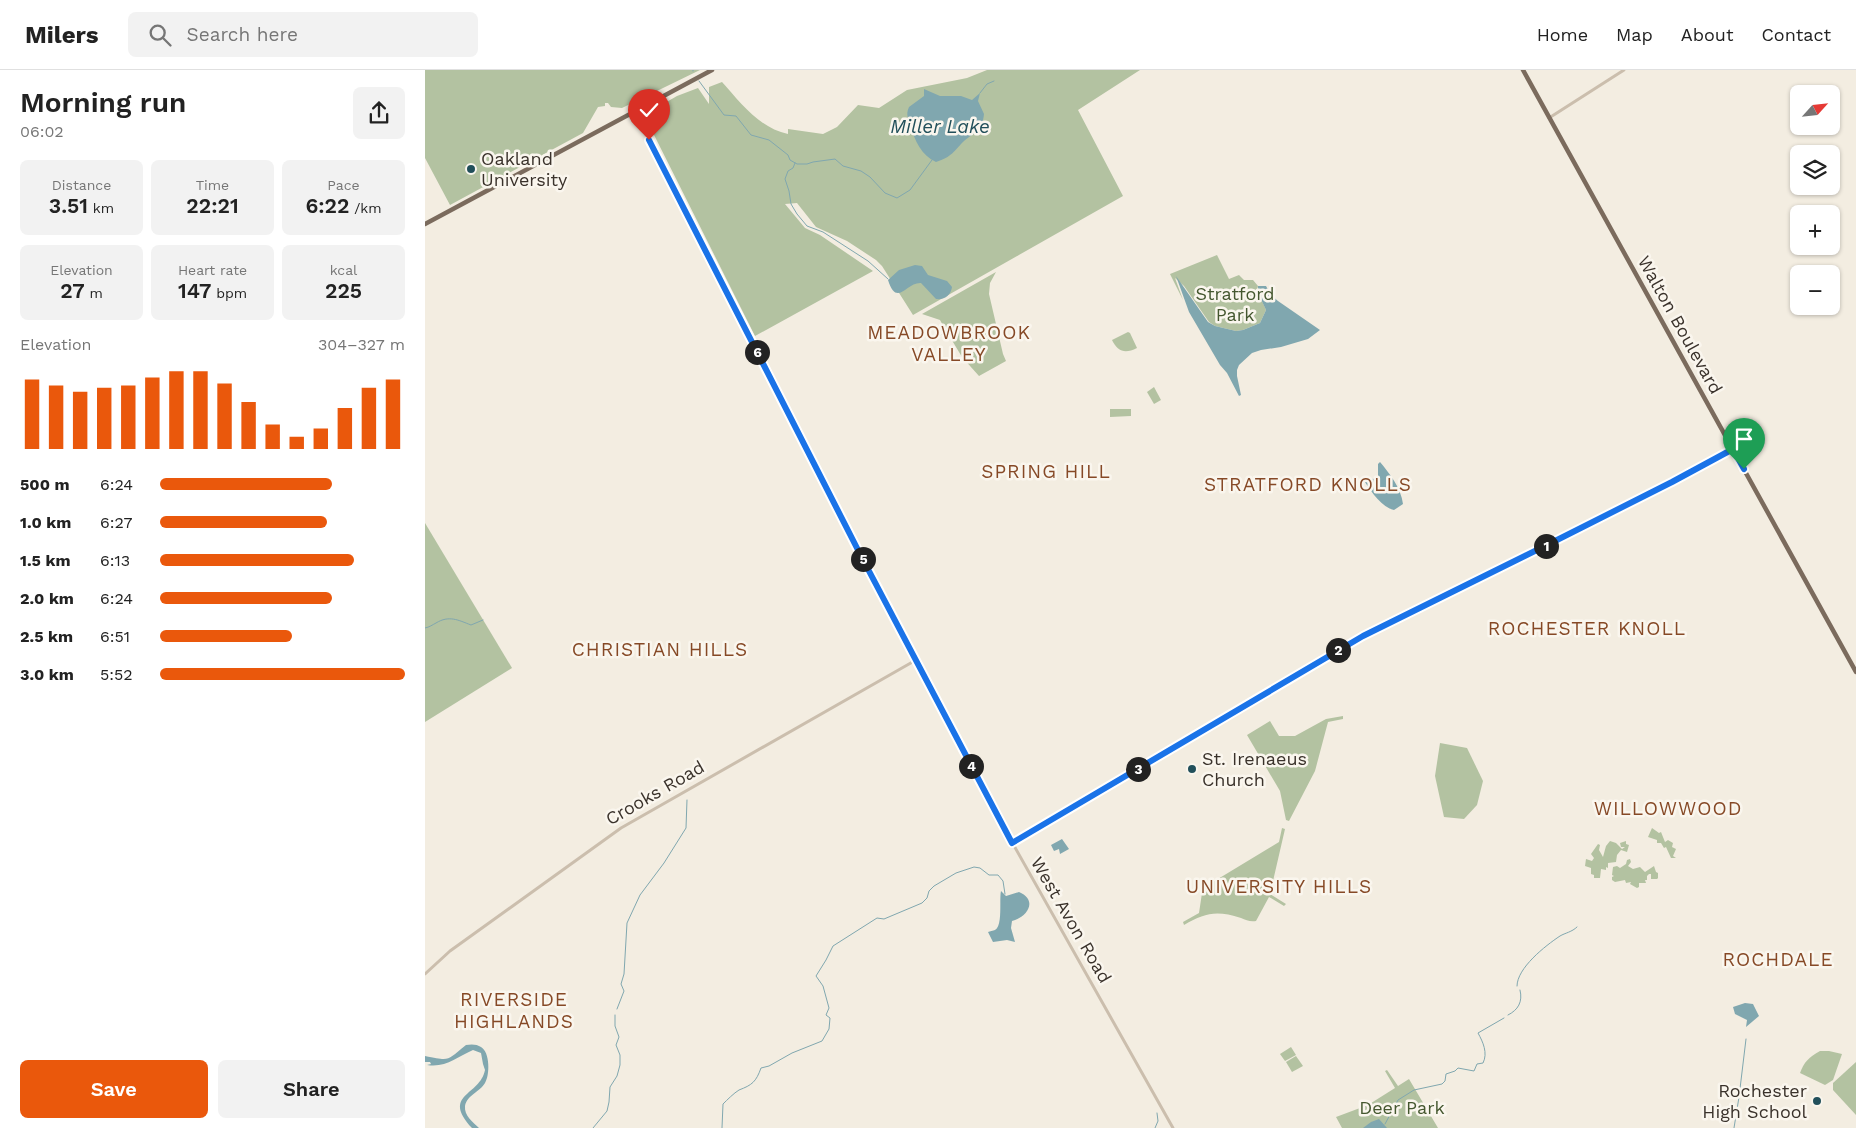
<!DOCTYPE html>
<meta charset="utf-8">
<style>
body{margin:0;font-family:"Work Sans",sans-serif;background:#f2f2f2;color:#222;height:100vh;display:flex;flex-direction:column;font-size:19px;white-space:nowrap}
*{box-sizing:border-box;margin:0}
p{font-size:16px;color:#767676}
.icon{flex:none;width:28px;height:28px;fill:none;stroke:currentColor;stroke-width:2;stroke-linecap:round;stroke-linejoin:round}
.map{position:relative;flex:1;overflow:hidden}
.side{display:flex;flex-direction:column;background:#fff;width:425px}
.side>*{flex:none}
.needle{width:32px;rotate:63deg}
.controls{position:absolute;left:1365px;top:15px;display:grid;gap:10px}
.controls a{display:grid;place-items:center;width:50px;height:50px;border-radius:8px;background:#fff;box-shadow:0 1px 4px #0004;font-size:25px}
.pin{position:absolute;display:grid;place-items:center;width:42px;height:42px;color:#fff;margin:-51px -21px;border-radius:50% 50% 50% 0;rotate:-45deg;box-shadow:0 0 5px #0007}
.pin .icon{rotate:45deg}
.km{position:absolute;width:25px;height:25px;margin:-12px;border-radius:50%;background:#222;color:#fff;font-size:14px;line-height:25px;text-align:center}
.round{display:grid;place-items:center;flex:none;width:52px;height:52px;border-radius:8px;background:#f2f2f2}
.head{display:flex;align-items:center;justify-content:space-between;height:85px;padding:0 20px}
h1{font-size:28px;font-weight:600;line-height:38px}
.stats{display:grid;grid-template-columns:repeat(3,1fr);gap:8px;height:85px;padding:5px 20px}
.stats div{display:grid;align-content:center;border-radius:8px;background:#f2f2f2;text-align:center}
.stats b{font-size:21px;font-weight:600}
.stats small{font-size:14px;font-weight:400}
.stats p{font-size:14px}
.chart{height:140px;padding:10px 20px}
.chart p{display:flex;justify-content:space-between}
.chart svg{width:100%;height:90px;margin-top:5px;stroke:#ea580c;stroke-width:6}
.button{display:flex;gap:10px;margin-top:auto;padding:10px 20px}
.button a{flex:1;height:58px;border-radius:8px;background:#ea580c;color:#fff;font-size:20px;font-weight:600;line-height:58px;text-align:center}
.button a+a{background:#f2f2f2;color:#222}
ul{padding:0 20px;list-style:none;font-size:16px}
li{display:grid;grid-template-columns:80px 60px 1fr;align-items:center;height:38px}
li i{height:12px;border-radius:6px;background:#ea580c}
header{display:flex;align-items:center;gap:30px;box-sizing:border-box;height:70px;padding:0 25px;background:#fff;border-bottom:1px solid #e0e0e0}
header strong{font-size:24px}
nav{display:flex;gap:28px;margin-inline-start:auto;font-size:18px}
.search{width:350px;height:45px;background:#f2f2f2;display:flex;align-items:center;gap:12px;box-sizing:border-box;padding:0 18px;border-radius:8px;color:#767676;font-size:19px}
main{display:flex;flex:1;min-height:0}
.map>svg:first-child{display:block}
</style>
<header>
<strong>Milers</strong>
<div class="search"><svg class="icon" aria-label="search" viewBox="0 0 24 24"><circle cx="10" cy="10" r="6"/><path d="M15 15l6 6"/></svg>Search here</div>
<nav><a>Home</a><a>Map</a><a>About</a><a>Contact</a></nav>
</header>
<main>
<section class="side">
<div class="head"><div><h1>Morning run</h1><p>06:02</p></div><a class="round"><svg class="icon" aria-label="share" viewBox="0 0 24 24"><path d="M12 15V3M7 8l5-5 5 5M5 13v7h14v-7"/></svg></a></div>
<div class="stats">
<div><p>Distance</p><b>3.51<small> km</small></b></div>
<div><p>Time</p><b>22:21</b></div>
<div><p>Pace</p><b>6:22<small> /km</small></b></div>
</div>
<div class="stats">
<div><p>Elevation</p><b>27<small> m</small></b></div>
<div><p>Heart rate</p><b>147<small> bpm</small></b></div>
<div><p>kcal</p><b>225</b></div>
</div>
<div class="chart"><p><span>Elevation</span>304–327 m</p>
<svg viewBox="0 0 160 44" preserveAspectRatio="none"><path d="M5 44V10M15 44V13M25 44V16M35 44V14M45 44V13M55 44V9M65 44V6M75 44V6M85 44V12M95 44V21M105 44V32M115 44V38M125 44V34M135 44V24M145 44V14M155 44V10"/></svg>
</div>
<ul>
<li><b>500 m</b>6:24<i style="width:70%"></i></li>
<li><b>1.0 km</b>6:27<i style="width:68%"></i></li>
<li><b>1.5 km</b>6:13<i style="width:79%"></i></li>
<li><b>2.0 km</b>6:24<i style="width:70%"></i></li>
<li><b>2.5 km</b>6:51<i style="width:54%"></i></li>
<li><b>3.0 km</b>5:52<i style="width:100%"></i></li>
</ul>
<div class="button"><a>Save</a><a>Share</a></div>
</section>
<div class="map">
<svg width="1431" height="1058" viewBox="0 0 1431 1058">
<rect width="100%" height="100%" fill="#f3ede1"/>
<g fill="#b3c2a1">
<polygon points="0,0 275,0 197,38 186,37 183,33 180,33 180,36 173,37 158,63 25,135 0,88"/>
<path d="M562,0H715L653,40L698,126L488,245L457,196L451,190L422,171L391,157L372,133L360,134L380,158L395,165L448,201L330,266L219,45L252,26L273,18L284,34V17L297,12C315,32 334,58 363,64V59L398,64L412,57L433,35L454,38L482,20L542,8Z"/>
<polygon points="792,185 804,209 814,205 819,210 828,210 833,216 832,220 841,240 835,253 818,260 811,261 790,256 784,252 759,216 750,208 758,230 745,204"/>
<polygon points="571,202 565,213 564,224 578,284 581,291 554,306 537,287 522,262 509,269 509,268 521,261 515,250 497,244"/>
<path d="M703,262L705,263L712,278C700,284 693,282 687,270Z"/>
<polygon points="729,317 736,330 729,334 722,322"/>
<polygon points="685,339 706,339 706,346 685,347"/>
<polygon points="0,453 87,598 0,652"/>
<polygon points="918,646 918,649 903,652 890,701 864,751 861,750 855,721 822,665 845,651 854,666 870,666 901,649"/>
<polygon points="1015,673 1042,678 1058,711 1052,735 1039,749 1019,747 1010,706"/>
<path d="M857,758L860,759L845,824L861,834L859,836L844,827L831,851C825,852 821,850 816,848C791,840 780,843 759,855L758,852L774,843L777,823L783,815L854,772Z"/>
<polygon points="1227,758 1234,763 1236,762 1240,772 1243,770 1248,773 1247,777 1251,779 1248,786 1251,788 1246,788 1241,777 1239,778 1236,773 1232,773 1232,770 1223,767"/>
<polygon points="1185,771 1191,773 1197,779 1200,777 1196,777 1195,773 1201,771 1201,774 1204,775 1202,782 1196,780 1192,785 1191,792 1183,793 1183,798 1181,797 1181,800 1176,799 1175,808 1169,808 1169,805 1166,804 1166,798 1160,796 1161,789 1167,791 1169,788 1166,784 1173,774 1175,775 1174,780 1178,787 1181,776"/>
<polygon points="1205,789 1206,792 1203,796 1208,799 1215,797 1220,802 1229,796 1231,802 1233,803 1233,808 1232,809 1226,809 1226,804 1224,804 1222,806 1222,810 1220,810 1221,813 1214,813 1214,817 1212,818 1205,814 1206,812 1201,813 1200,810 1190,812 1187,810 1187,807 1189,806 1187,805 1188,797 1192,796 1195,798 1201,794 1202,790"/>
<polygon points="866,977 871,985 860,991 855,984"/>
<path d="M1395,981H1404L1417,984L1408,1010L1400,1015L1375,1003C1379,992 1384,987 1395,981Z"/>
<polygon points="871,986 878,996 867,1002 861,992"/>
<polygon points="1431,992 1431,1045 1408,1020 1408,1013"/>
<polygon points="962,1000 973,1016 984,1009 1013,1058 917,1058 911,1047 943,1035 970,1018 960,1001"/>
</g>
<g fill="#80a7af">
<path d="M499,19L515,26H536L547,30L555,23L553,31L559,44C557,62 551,61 539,71C529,81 527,87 511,92C497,86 489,70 486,56C484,48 480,46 484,37L499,26Z"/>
<path d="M490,195L497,196L503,205L522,211L527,217C526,225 520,230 511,229L496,213C481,212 472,238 463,210L474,200Z"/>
<polygon points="751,206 783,252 790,256 811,261 818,260 835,253 841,240 833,223 833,216 841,216 846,225 853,231 895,260 883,269 856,277 836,280 827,283 814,295 812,300 812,306 816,325 814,326 802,303 795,295 764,242"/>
<path d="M955,392C965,404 976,418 978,434L969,440C957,437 947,423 940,412L942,408L948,409L953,406V394Z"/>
<polygon points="637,769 644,779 635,784 634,779 629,781 626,775"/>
<path d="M576,821L581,826L594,822C613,830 603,847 587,851L586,858L590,872L582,870L568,872L563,862C565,861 568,861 570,860C578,856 574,829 576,821Z"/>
<polygon points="1320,933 1328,934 1334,946 1321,957 1322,950 1310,944 1308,937"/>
<path d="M41,975C46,974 52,974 56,977C65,982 65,1005 60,1013C55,1022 42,1025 40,1036C39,1046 48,1052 54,1058H47C16,1024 55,1026 60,1000L58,994L56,983L48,980C32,987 21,998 2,995L6,994L5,992H0V986C26,991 21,991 41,975Z"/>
<polygon points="954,1049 962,1058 938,1058 946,1052"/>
</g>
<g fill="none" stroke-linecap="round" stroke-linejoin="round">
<g stroke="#80a7af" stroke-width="1">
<polyline points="268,0 268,1"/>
<polyline points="274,11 299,45 311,46 326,65 344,70 363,85 365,90 372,94 382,94 388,92 410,89 418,96 436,101 445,107 460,123 472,128 485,120 507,90"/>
<polyline points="555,23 562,14 569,11"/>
<polyline points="370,93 368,98 363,101 360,109 364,121 366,134 372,144 382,156 398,162 443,191 463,209"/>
<path d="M0,558C5,557 7,555 11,553C24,545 33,550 46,555L58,550"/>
<path d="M1092,916C1092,898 1120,876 1135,866C1140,863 1147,862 1152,857"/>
<polyline points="192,939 199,921 196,914 199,904 202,853 215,825 239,793 261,758 262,730"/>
<path d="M1083,945C1093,940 1098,932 1095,920"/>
<path d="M960,1054L973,1030L989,1020L1017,1014L1020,1011L1021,1004L1030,1001L1033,998L1049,1001L1052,994L1058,993C1063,983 1058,972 1053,963L1079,948"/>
<polyline points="168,1058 182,1041 184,1032 185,1017 192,1006 195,995 195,985 191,975 194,967 190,956 190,945"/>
<path d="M297,1058L298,1034C302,1030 309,1023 314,1020C327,1015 331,1012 336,998L344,996L367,983L397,971L404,959L405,948L401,945L404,938L398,916L391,906L401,890L408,876L452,848L459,849L497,833L502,828L504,821L509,816L531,803L549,797L555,798L564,805H573L578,811L580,824"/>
<polyline points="730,1058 733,1051 732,1043"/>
<polyline points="1309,1058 1314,1027 1321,969"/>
</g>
<g stroke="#cbbead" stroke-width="3">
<polyline points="209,41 434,482 583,765 748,1058"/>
<polyline points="1124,48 1199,0"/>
<polyline points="587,773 938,566 1130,471 1247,412 1307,379"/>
<polyline points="0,904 25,881 196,758 491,590"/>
</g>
<g stroke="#7b6b5d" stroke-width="4.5">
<polyline points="1098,0 1431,602"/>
<polyline points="0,154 287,0"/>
</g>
</g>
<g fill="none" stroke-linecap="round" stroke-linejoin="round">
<g stroke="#fff" stroke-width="10">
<polyline id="route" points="224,70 434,482 587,773 938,566 1130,471 1247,412 1308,379 1319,399"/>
</g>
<use href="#route" stroke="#1a73e8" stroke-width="6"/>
</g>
<g fill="#214f5a" stroke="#faf6ee" stroke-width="2">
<circle cx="46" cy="99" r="5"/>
<circle cx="767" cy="699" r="5"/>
<circle cx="1392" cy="1031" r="5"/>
</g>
<g text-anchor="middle" stroke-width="5" stroke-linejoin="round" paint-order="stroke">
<g font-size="18" fill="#3a322b" stroke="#faf6ee" text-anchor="start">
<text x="56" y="95">Oakland<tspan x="56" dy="21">University</tspan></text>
<text x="777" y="695">St. Irenaeus<tspan x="777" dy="21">Church</tspan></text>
<text x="1382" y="1027" text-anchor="end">Rochester<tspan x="1382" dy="21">High School</tspan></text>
</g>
<g font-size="18" fill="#44572f" stroke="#faf6ee">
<text x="810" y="230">Stratford<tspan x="810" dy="21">Park</tspan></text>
<text x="977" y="1044">Deer Park</text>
</g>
<g font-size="18" fill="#3a322b" stroke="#faf6ee">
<text transform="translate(1255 255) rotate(61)" y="6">Walton Boulevard</text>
<text transform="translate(230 723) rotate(-30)" y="6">Crooks Road</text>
<text transform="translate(646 850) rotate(60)" y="6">West Avon Road</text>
</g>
<g font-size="19" font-style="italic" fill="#214f5a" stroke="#faf6ee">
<text x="515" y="63">Miller Lake</text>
</g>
<g font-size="19" letter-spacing="1" fill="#864926" stroke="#faf6ee">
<text x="524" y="269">MEADOWBROOK<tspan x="524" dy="22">VALLEY</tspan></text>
<text x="621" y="408">SPRING HILL</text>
<text x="883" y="421">STRATFORD KNOLLS</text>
<text x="1162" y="565">ROCHESTER KNOLL</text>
<text x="235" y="586">CHRISTIAN HILLS</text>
<text x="1243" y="745">WILLOWWOOD</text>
<text x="854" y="823">UNIVERSITY HILLS</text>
<text x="1353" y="896">ROCHDALE</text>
<text x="89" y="936">RIVERSIDE<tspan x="89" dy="22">HIGHLANDS</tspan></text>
</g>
</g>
</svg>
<div class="controls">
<a><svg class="needle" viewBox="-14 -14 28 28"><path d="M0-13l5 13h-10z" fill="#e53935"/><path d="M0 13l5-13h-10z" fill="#767676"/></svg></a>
<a><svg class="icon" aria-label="layers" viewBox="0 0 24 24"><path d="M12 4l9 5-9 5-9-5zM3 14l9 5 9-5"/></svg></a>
<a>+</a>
<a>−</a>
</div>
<div class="pin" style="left:1319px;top:399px;background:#1e9e55"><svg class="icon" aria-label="arrive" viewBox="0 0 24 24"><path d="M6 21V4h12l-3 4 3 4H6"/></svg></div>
<div class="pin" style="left:224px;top:70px;background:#d93025"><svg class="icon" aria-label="check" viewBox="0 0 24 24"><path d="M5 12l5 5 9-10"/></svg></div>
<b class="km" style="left:1121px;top:476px">1</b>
<b class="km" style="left:913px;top:580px">2</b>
<b class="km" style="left:713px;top:699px">3</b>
<b class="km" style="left:546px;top:696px">4</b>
<b class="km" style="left:438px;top:489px">5</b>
<b class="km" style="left:332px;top:282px">6</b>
</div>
</main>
